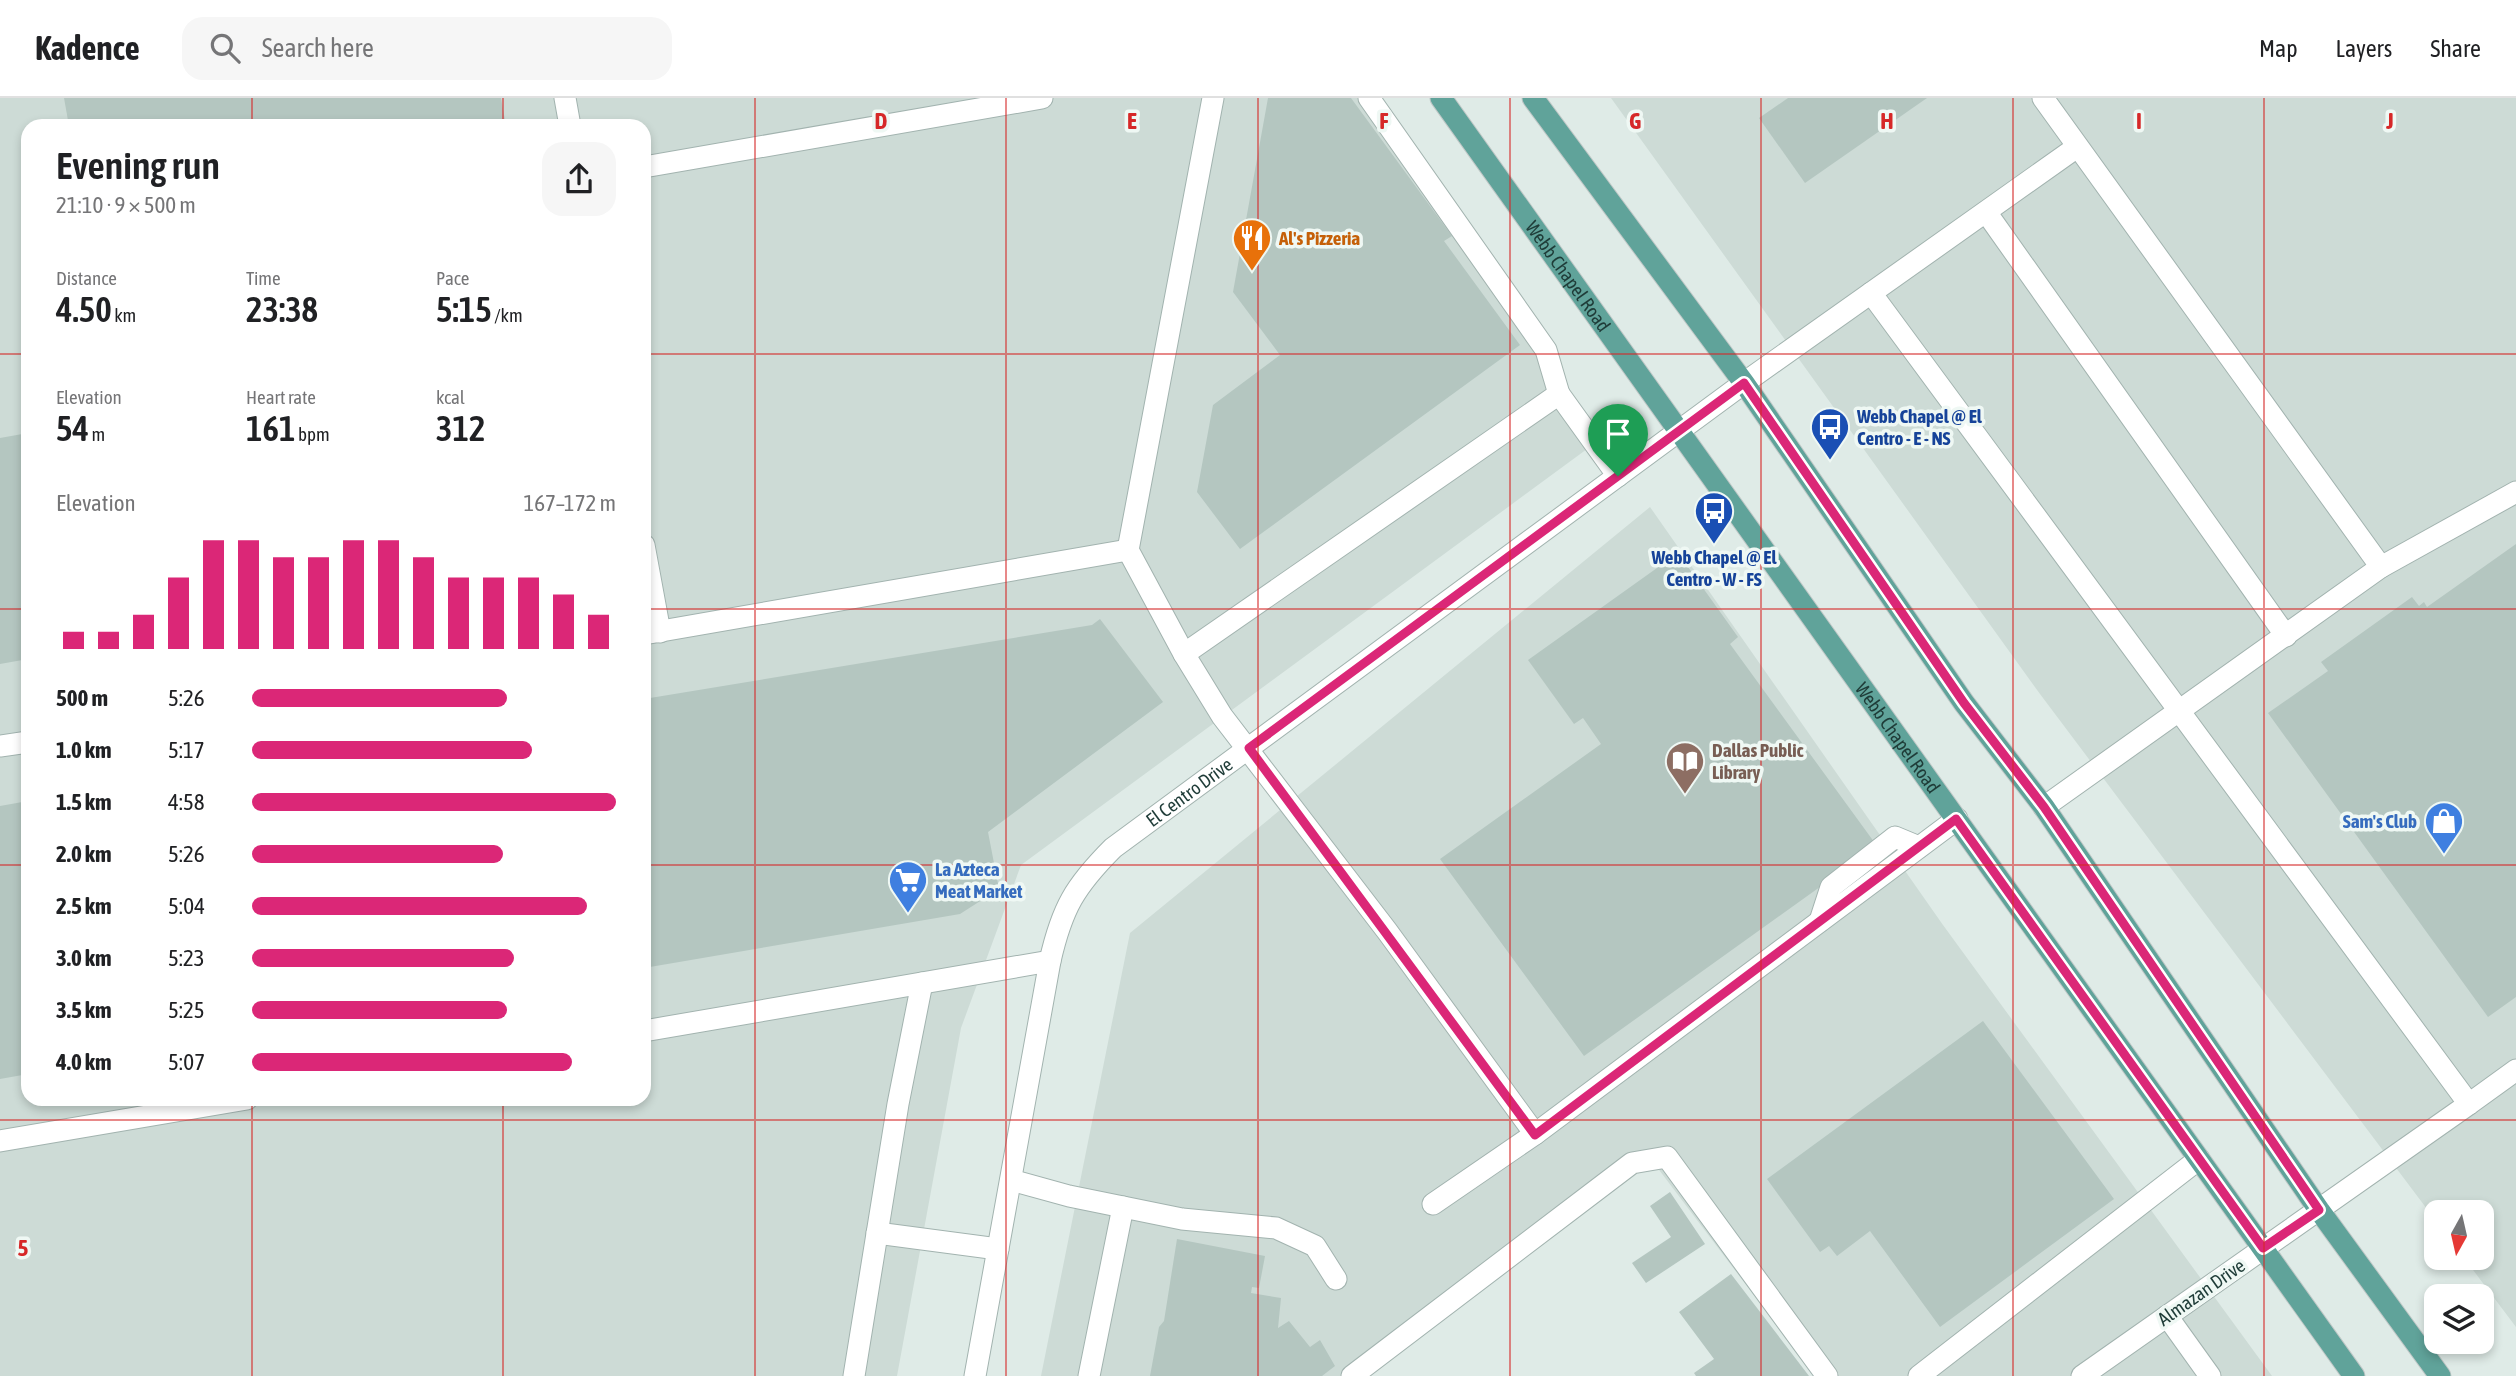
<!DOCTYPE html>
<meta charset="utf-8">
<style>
body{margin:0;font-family:"Asap Condensed",sans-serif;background:#f6f6f6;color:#202124;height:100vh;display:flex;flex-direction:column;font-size:26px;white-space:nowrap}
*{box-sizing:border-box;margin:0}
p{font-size:23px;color:#757577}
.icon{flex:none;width:38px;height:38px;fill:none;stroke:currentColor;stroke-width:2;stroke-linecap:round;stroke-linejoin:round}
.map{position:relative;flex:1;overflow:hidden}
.sheet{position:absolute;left:21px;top:21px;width:630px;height:987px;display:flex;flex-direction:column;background:#fff;border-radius:21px;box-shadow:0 4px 10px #0003}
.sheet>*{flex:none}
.needle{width:46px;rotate:188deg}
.fabs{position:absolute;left:2424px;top:1102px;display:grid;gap:14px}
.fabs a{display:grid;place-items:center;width:70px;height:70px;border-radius:14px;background:#fff;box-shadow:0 4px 10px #0003;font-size:35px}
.pin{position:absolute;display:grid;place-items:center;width:60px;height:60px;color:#fff;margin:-72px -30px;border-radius:50% 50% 50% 0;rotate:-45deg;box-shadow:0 0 7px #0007}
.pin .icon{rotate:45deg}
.round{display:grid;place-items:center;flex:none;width:74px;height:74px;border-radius:21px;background:#f6f6f6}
.headline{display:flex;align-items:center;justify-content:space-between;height:119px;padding:0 35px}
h1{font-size:38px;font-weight:600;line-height:52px}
.metrics{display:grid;grid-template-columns:repeat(3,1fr);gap:10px;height:119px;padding:7px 35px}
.metrics div{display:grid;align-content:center}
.metrics b{font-size:35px;font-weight:600}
.metrics small{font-size:19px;font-weight:400}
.metrics p{font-size:19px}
.chart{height:196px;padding:14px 35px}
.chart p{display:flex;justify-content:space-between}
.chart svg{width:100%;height:126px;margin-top:7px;stroke:#db2777;stroke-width:6}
ul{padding:0 35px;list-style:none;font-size:23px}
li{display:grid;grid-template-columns:112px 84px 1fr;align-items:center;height:52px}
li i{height:18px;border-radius:9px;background:#db2777}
header{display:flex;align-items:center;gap:42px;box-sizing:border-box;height:98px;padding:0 35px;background:#fff;border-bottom:2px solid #e0e0e0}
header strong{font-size:33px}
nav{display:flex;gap:38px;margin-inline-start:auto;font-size:24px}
.search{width:490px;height:63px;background:#f6f6f6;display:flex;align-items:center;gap:18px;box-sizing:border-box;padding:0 24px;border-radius:21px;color:#757577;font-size:26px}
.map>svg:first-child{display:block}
</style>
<header>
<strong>Kadence</strong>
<div class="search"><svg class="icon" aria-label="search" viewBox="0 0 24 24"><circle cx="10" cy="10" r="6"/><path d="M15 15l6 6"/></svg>Search here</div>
<nav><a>Map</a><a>Layers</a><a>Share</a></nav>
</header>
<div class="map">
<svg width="2516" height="1278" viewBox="0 0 2516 1278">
<rect width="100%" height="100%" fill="#dfebe7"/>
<g fill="#cddbd6" fill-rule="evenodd">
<path d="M0,0H1364L1602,340L1021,767L961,930L897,1278H0ZM28,28H644V1001H28Z"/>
<polygon points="1611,0 2516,0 2516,1229 2464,1160 2482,1160 2482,1115 2436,1115 2436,1123 2040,596"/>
<polygon points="1650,409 1943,827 2272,1278 1815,1278 1644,1052 1340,1278 1041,1278 1130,835"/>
</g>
<g fill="#b4c6c0">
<polygon points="64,0 501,0 506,28 69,28"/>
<polygon points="1268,0 1351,0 1452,138 1444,143 1520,247 1240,451 1197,394 1213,307 1280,257 1233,194"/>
<polygon points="1788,0 1927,0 1805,85 1759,20"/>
<polygon points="28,335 28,561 0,566 0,340"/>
<polygon points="2516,446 2516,899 2488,919 2268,615 2328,573 2321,564 2412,499 2419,508 2424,504 2427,509"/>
<polygon points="1678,455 1738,539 1730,546 1877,748 1584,958 1440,761 1601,646 1583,620 1574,626 1528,562"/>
<polygon points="1100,521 1163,604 988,734 999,791 960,816 644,870 644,601 1092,527"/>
<polygon points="28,703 28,976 0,981 0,708"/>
<polygon points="1983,923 2114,1101 1940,1229 1870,1133 1837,1158 1829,1148 1820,1154 1767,1081"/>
<polygon points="1670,1094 1705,1146 1646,1185 1632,1165 1671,1139 1650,1108"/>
<polygon points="1177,1141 1265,1158 1259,1190 1252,1189 1251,1195 1281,1200 1278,1230 1289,1223 1310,1249 1320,1242 1335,1268 1322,1278 1150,1278 1159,1229 1164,1223"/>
<polygon points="1731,1176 1809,1278 1696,1278 1694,1275 1714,1261 1679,1214"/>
</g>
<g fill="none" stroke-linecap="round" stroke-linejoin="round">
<g stroke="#a2b3af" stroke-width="23">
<g id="minor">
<polyline points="565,0 570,28"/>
<polyline points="1213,0 1128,452 1184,556 1222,618 1387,833 1535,1036"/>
<polyline points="1369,0 1546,252 1559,296"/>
<polyline points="2043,0 2381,469 2044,709"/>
<polyline points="644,69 1042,0"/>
<polyline points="1986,114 2286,538"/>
<polyline points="1871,195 2469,1006 2082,1278"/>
<polyline points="644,447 660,534"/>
<polyline points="2381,469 2516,394"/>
<polyline points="644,536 1128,452"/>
<polyline points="1184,556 1559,296 1618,378"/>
<polyline points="0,648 28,644"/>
<polyline points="1820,823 1831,789 1895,739 1919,749"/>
<polyline points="644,933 1050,863"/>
<polyline points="2469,1006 2516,972"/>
<polyline points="0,1043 247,1001"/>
<polyline points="1011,1082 1069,1098 1182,1121 1276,1130 1315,1148 1336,1181"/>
<polyline points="1433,1106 1535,1036 1957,721"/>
<polyline points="877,1135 998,1151"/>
<polyline points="2167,1218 2210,1278"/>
<polyline points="854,1278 898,1006 922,885"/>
<path id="s1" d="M975,1278L1050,863C1062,810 1075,788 1113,750L1744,285L2077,49"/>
<polyline points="1089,1278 1123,1109"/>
<polyline points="1352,1278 1632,1065 1667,1059 1827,1278"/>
<polyline points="1919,1278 2199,1061"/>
</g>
</g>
<g stroke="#c0c8c7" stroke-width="23">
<g id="major">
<path id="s2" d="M1441,0L2354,1278"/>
<polyline points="1533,0 1744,285 1964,605 2044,709 2319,1112 2440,1278"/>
</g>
</g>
<use href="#minor" stroke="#fff" stroke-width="21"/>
<use href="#major" stroke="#60a39a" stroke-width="21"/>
</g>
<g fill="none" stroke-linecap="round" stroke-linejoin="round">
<g stroke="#fff" stroke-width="14">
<polygon id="route" points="1744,285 1964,605 2044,709 2319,1112 2263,1150 1956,721 1535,1037 1249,650"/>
</g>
<use href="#route" stroke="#db2777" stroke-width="9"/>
</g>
<path fill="none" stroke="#d62828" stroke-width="2" stroke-opacity="0.55" d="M252,0V28M503,0V28M755,0V1278M1006,0V1278M1258,0V1278M1510,0V1278M1761,0V1278M2013,0V1278M2264,0V1278M0,256H28M644,256H2516M0,511H28M644,511H2516M0,767H28M644,767H2516M252,1001V1278M503,1001V1278M0,1022H2516"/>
<defs>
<g id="restaurant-pin" transform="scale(2.0125)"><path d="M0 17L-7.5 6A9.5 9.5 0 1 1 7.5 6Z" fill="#e8710a" stroke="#eff8f4"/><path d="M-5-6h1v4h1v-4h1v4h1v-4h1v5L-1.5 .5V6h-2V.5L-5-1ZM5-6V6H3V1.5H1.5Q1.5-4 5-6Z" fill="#fff"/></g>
<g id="bus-pin" transform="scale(2.0125)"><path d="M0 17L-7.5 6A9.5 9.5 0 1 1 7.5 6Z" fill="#1a4fb4" stroke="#eff8f4"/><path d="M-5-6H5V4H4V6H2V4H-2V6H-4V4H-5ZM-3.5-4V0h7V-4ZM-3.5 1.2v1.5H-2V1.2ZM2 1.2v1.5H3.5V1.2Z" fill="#fff"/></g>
<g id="library-pin" transform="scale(2.0125)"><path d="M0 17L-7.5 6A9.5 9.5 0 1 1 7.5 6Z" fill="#8d6e63" stroke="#eff8f4"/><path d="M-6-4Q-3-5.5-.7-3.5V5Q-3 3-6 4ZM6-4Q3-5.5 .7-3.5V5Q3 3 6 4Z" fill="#fff"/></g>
<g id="shop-pin" transform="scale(2.0125)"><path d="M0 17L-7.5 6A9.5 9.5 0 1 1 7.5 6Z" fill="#3f7fe0" stroke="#eff8f4"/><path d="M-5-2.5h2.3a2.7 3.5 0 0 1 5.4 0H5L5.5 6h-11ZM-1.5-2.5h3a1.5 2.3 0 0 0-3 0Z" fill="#fff"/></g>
<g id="supermarket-pin" transform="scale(2.0125)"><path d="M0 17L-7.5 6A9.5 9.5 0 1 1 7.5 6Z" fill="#3f7fe0" stroke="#eff8f4"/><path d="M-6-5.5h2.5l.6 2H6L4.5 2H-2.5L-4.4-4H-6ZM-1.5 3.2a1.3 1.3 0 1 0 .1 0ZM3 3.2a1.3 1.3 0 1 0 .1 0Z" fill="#fff"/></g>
</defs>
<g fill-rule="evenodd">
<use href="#restaurant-pin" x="1252" y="140"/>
<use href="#bus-pin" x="1830" y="329"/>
<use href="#bus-pin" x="1714" y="413"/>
<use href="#library-pin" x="1685" y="663"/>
<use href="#shop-pin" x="2444" y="723"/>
<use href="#supermarket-pin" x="908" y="782"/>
</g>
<g text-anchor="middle" stroke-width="7" stroke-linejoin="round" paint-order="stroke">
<g font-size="19" font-weight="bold" fill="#c56008" stroke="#eff8f4" text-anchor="start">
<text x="1279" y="147">Al's Pizzeria</text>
</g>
<g font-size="19" fill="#1f3c38" stroke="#eff8f4">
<text dy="7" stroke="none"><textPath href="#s2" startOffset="219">Webb Chapel Road</textPath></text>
<text dy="7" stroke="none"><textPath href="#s2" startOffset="786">Webb Chapel Road</textPath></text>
<text dy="7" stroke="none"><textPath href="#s1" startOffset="648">El Centro Drive</textPath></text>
<text transform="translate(2201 1194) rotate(-35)" y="7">Almazan Drive</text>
</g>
<g font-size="19" font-weight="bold" fill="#164399" stroke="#eff8f4" text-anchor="start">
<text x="1857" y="325">Webb Chapel @ El<tspan x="1857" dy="22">Centro - E - NS</tspan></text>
<text x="1714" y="466" text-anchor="middle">Webb Chapel @ El<tspan x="1714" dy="22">Centro - W - FS</tspan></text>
</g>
<g font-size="19" font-weight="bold" fill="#785e54" stroke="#eff8f4" text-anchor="start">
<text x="1712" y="659">Dallas Public<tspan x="1712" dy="22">Library</tspan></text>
</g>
<g font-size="19" font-weight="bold" fill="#366cbe" stroke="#eff8f4" text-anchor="end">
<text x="2417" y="730">Sam's Club</text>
<text x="935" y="778" text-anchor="start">La Azteca<tspan x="935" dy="22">Meat Market</tspan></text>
</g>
</g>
<g font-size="23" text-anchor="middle" font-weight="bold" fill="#d62828" stroke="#eff8f4" stroke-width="7" stroke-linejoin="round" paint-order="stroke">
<text x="881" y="31">D</text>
<text x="1132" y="31">E</text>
<text x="1384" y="31">F</text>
<text x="1635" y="31">G</text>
<text x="1887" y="31">H</text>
<text x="2139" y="31">I</text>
<text x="2390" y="31">J</text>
<text x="23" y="1158">5</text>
</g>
</svg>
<div class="fabs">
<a><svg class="needle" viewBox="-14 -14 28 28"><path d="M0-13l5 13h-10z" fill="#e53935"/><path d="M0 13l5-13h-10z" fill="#757577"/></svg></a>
<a><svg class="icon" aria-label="layers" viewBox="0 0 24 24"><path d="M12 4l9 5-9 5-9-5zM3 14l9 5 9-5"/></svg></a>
</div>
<div class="pin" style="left:1618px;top:378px;background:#1e9e55"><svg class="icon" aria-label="arrive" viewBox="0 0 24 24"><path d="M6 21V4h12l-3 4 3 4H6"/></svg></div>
<section class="sheet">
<div class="headline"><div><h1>Evening run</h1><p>21:10 · 9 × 500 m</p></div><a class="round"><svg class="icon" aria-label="share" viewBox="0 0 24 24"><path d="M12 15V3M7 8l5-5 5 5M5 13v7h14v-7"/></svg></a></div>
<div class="metrics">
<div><p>Distance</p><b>4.50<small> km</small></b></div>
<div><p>Time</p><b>23:38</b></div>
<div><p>Pace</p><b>5:15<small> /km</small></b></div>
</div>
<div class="metrics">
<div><p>Elevation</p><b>54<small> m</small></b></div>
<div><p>Heart rate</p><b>161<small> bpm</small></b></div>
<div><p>kcal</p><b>312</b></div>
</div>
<div class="chart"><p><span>Elevation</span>167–172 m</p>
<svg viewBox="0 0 160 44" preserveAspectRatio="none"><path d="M5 44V38M15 44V38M25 44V32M35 44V19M45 44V6M55 44V6M65 44V12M75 44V12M85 44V6M95 44V6M105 44V12M115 44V19M125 44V19M135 44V19M145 44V25M155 44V32"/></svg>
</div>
<ul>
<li><b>500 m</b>5:26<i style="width:70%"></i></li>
<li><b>1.0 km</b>5:17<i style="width:77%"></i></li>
<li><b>1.5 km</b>4:58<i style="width:100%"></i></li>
<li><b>2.0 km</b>5:26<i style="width:69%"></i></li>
<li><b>2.5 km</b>5:04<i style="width:92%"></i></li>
<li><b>3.0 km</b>5:23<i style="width:72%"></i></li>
<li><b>3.5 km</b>5:25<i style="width:70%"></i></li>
<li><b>4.0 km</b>5:07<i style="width:88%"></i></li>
</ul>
</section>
</div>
